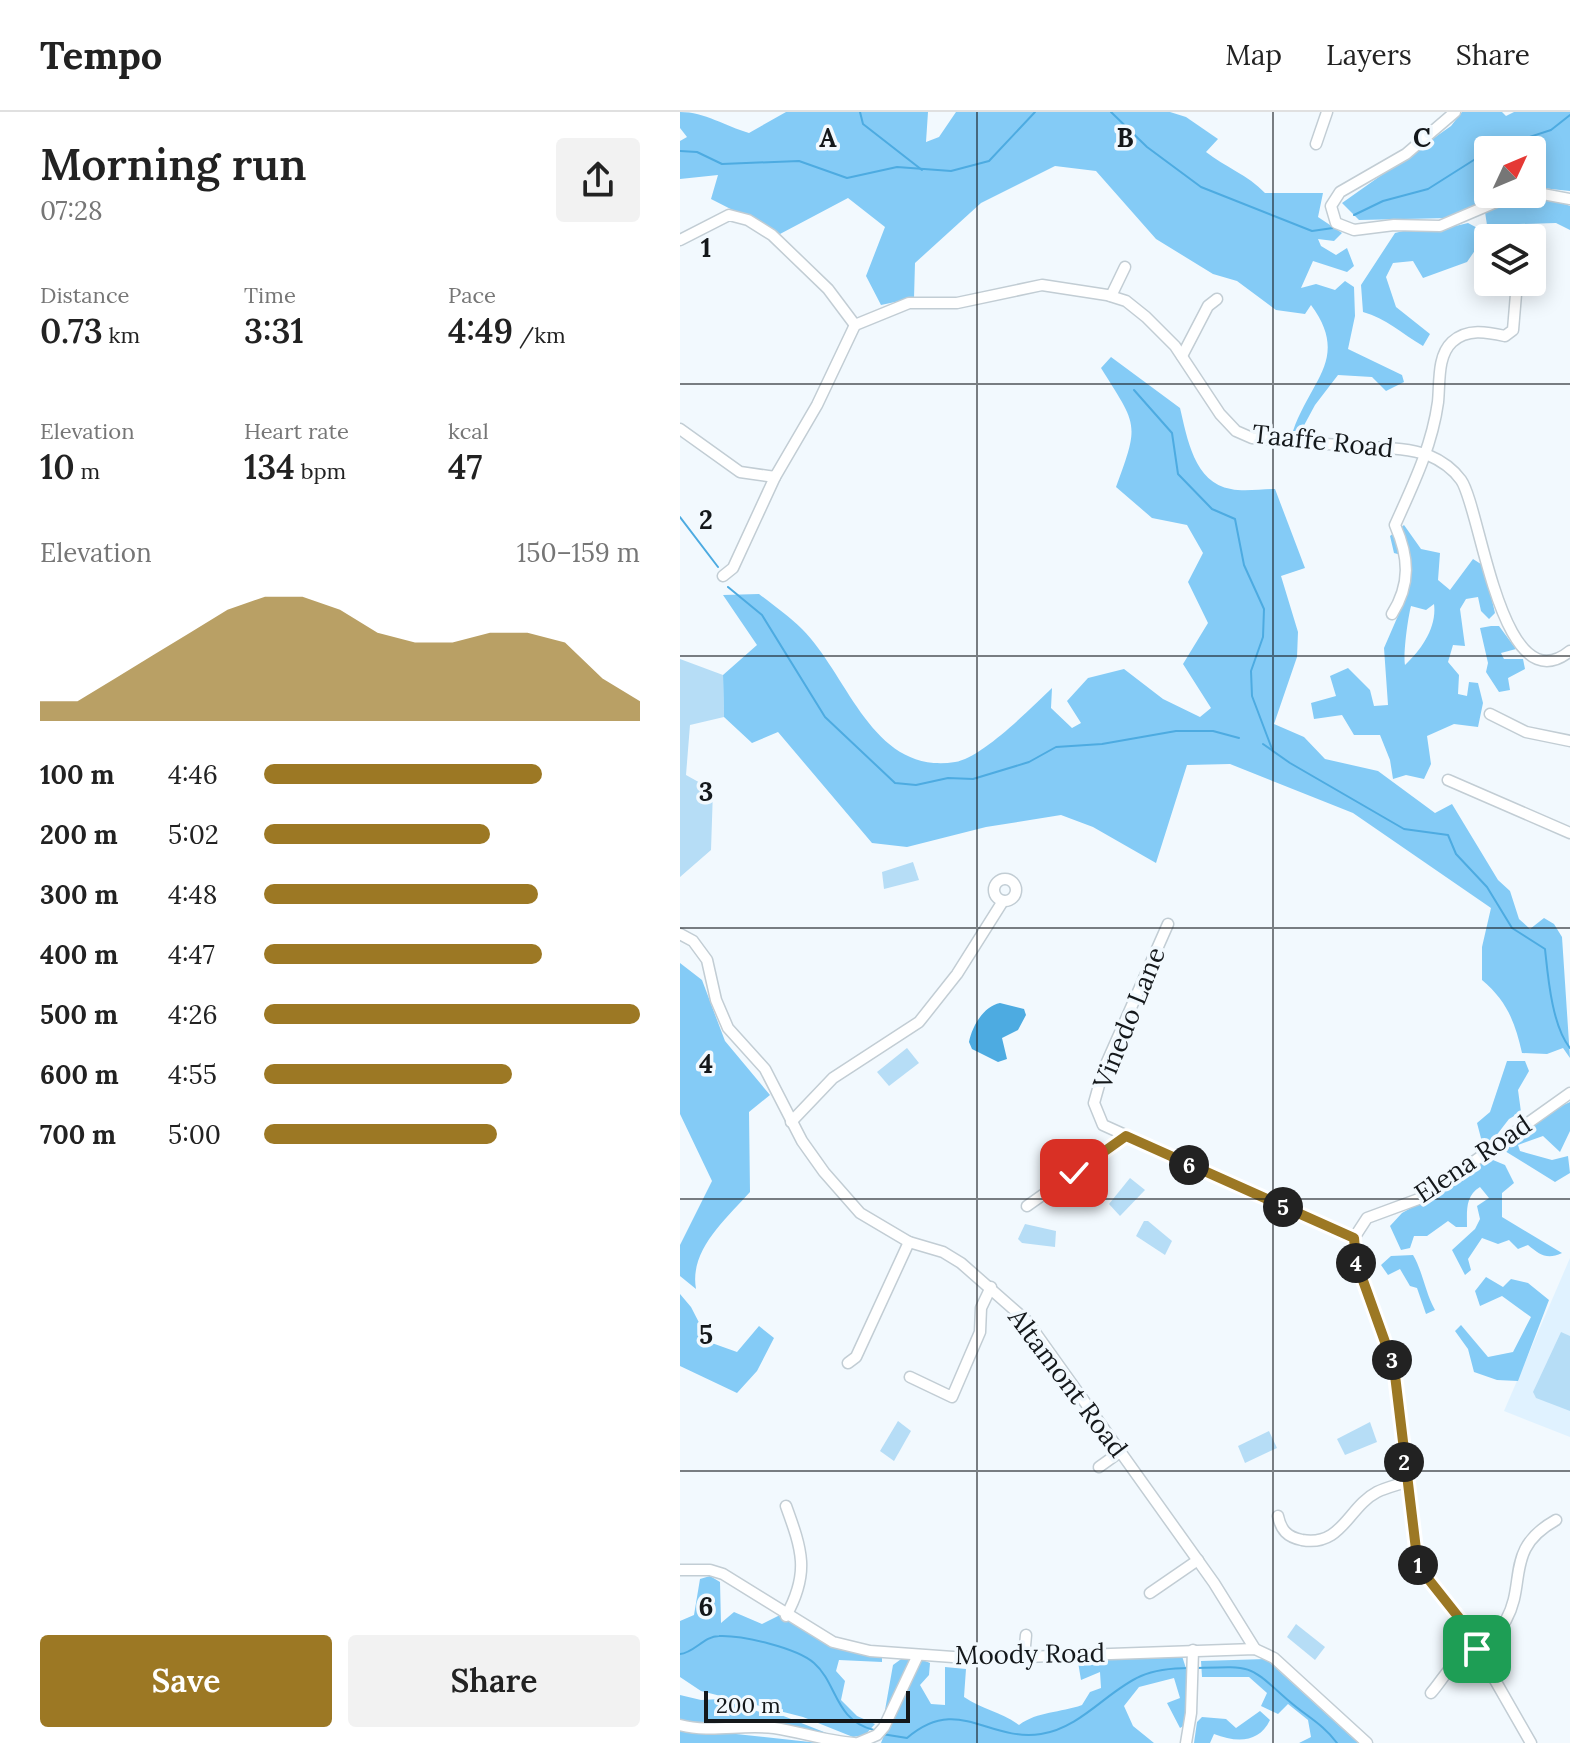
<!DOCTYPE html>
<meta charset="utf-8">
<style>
body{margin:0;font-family:Lora,serif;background:#f2f2f2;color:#222;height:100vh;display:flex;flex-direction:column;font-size:30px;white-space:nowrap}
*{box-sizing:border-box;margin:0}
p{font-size:26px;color:#767676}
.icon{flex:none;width:44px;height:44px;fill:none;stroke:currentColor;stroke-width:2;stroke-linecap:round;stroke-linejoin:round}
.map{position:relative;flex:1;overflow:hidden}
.panel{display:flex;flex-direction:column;background:#fff;width:680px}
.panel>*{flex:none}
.needle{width:52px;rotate:46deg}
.tools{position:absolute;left:794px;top:24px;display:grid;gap:16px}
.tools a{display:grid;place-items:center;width:72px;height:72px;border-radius:8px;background:#fff;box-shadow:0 4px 20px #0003;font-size:40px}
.scale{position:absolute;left:24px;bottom:20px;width:206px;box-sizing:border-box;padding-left:8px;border:4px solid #14181b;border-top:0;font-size:22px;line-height:28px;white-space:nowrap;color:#14181b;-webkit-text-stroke:6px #f2f9fe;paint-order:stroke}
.pin{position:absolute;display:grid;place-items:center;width:68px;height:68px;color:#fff;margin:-34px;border-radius:16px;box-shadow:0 4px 12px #0006}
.km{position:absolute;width:40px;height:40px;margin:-20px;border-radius:50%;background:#222;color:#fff;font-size:22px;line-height:40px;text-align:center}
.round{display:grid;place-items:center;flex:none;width:84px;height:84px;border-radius:8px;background:#f2f2f2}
.overview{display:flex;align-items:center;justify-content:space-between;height:136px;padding:0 40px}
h1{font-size:44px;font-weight:600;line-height:60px}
.stats{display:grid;grid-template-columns:repeat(3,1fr);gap:12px;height:136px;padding:8px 40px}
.stats div{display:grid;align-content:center}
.stats b{font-size:34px;font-weight:600}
.stats small{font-size:22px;font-weight:400}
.stats p{font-size:22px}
.chart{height:224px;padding:16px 40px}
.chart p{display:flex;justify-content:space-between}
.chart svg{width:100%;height:144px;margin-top:8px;fill:#9c7824;opacity:.7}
.button{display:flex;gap:16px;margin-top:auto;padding:16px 40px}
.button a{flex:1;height:92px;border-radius:8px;background:#9c7824;color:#fff;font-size:32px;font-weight:600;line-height:92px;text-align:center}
.button a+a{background:#f2f2f2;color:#222}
ul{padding:0 40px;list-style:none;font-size:26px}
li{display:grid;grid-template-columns:128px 96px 1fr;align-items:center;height:60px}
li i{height:20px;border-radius:10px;background:#9c7824}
header{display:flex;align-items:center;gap:48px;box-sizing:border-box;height:112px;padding:0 40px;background:#fff;border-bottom:2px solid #e0e0e0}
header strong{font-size:38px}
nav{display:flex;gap:44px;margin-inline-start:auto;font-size:28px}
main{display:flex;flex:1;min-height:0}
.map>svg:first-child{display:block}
</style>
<header>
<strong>Tempo</strong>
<nav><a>Map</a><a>Layers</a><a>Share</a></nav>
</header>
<main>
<section class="panel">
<div class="overview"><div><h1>Morning run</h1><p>07:28</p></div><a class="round"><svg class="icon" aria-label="share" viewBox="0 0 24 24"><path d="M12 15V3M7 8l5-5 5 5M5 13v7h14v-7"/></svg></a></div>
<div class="stats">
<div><p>Distance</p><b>0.73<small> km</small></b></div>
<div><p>Time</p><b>3:31</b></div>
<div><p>Pace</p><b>4:49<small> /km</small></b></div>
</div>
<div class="stats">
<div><p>Elevation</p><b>10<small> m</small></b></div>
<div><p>Heart rate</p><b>134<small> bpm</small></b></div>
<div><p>kcal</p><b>47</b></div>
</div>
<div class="chart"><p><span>Elevation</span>150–159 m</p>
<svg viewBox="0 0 160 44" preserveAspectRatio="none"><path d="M0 44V38L10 38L20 31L30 24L40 17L50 10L60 6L70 6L80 10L90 17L100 20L110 20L120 17L130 17L140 20L150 31L160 38V44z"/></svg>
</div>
<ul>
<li><b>100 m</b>4:46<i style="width:74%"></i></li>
<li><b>200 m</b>5:02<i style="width:60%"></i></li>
<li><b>300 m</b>4:48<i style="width:73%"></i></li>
<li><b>400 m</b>4:47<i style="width:74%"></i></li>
<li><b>500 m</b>4:26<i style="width:100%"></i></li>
<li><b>600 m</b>4:55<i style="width:66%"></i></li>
<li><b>700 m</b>5:00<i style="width:62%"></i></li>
</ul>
<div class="button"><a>Save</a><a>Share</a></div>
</section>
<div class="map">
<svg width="890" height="1631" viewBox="0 0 890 1631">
<rect width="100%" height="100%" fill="#f2f9fe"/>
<polygon fill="#e0f2ff" points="890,1146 890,1325 824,1299"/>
<g fill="#b6ddf6">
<polygon points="0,547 43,563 44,605 10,613 6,663 33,678 31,738 0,765"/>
<polygon points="233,750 239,768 204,777 202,760"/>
<polygon points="227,936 239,951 209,974 197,960"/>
<polygon points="450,1066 465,1078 440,1104 429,1092"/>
<polygon points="464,1109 468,1109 492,1129 485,1143 456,1124"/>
<polygon points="345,1112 376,1119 375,1135 342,1131 338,1127"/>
<polygon points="881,1220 890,1224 890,1299 856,1286 853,1280"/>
<polygon points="218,1309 231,1319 214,1349 200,1339"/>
<polygon points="690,1310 697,1330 665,1343 657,1327"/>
<polygon points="589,1319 597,1336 565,1351 558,1334"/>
<polygon points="616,1512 645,1535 635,1548 607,1525"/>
</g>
<g fill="#84cbf6" fill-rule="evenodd">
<path d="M0,0C25,0 45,14 69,21L106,0H248L246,30L259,25L276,0H490L506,5L538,27L526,40C545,55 568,63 585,81H643L638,105L662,121L654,129L638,127L641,134L656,143L667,136L674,154L667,160L633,149L621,176L636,172L655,178L665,169L674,175L675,204L668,237L722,263L724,270L706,279L692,265L658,263L635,293L621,319H613C631,267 670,246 631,193L625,202L596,198L557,169L533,162L476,127L416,59L375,54L301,91L235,151L234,186L201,193L186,164L205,115L168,86L100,122L31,87L38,63L0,67V29L7,25L0,16Z"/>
<polygon points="782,0 822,0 826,4 834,0 890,0 890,79 852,75 852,38 808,38 808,82 820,82 770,106 679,108 662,91 771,14"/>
<polygon points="845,84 871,86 890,94 890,118 876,111 807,113 805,100"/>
<path d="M788,111L807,121L787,150L743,166L733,149L713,151L706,165L716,195L750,222L743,234C722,222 706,206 683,200L681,173L715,121C740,114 763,118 788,111Z"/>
<path d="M431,245L500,296C507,325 514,371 551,377C564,380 581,377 595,377L625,456L601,464L618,520L617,545L594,612L624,625L645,647L698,659L755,701L772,692L818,768L830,779L839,807L850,817L864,806L874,812L882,825L890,946L883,936L867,942L842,941C835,910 827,889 802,868V835L811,796L673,701L550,652L507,653L476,751L413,715L381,703L306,715L227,735L192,731L98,620L72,631L44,605L43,563L77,533L43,483L79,482C93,493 109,504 122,517C169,564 192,663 275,650C302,646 352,595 372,576L371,596L392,616L401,611L387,589L408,566L444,557L483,587L520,605L531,596L503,552L528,511L508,470L523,441L507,413L472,406L436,375C460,310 457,314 421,256Z"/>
<path d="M724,413L741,437L760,441L758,468L770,478L793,447L804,454L815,501L809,507L801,499L798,485L786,487L780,497L785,534L773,533L768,550L779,563L778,582L787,584L789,570L798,571L803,591L798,615L774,612L747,624L751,652L744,667L726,663L713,667L710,648L700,623H674L662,603L634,607L631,591L656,584L650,564L668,556L690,578L694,594L708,593L704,536L727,483L728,445L714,441L710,424ZM754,492C757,515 742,537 725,553C723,542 728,505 731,494L746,498Z"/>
<polygon points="811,514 819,514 836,537 821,541 824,547 843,547 845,557 828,566 830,578 819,580 806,560 808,551 800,516"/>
<path d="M0,851L22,868L45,929L90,983L69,1000L70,1080C46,1107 9,1138 16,1177L0,1164V1133L32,1069L0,1002Z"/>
<polygon points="827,949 845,949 849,959 838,978 841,1000 829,1007 812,1029 802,1030 797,1011 810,1000"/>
<polygon points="890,990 890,1019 880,1040 863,1024 838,1033 840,1039 872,1048 888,1044 890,1061 875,1070 820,1036 860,1004"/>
<path d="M798,1048H813L825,1053L834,1071L822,1081V1105L882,1141C867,1148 860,1143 848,1133L838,1137L829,1128L818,1132L802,1126L788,1147L791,1158L785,1163L772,1138L795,1117L800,1107L797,1094L809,1086L800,1075C785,1084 787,1099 787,1115H776L768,1109L747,1124H734L730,1136L721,1138L710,1114L722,1101L775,1071Z"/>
<path d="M733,1143C743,1160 745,1180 755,1198L746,1202L737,1176L730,1174L720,1157L708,1163L701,1153L711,1144Z"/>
<polygon points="806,1165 823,1175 831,1167 848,1171 869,1188 838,1269 817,1268 794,1260 788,1237 775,1219 781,1213 808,1245 833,1240 851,1205 822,1184 800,1194 795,1179"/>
<polygon points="0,1182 11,1195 29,1230 57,1240 79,1214 94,1226 77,1259 57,1281 0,1254"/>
<polygon points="30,1464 40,1470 41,1511 54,1500 82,1512 100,1503 149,1533 202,1542 202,1550 159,1548 156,1559 165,1569 161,1588 177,1604 195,1612 185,1623 173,1625 123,1605 21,1579 0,1565 0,1509 14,1503 20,1467"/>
<path d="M228,1542L250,1551L249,1563L240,1573L251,1592L265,1593V1555L286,1557L284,1585C303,1598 320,1599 339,1613C358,1599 380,1601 402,1593L410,1580L421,1576L420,1560L401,1568L398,1550L444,1544H502L513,1578L510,1610L500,1616L487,1591L500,1586L494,1566L459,1575L444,1594L453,1614L474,1631H201L208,1613L205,1598L213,1553Z"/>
<polygon points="586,1547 678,1631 619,1631 631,1625 628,1608 608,1592 598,1602 581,1594 587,1581 569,1565 522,1565 521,1549"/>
<polygon points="0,1583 21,1588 40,1587 83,1601 101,1603 149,1622 95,1621 68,1610 28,1613 0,1610"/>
<path d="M580,1599L590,1608C579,1631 557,1631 534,1622L530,1631H514L517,1610L522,1605L546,1607L556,1616Z"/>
<polygon points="0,1616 139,1631 0,1631"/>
</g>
<path fill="#4dabe1" d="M320,891L344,897L346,903L338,918L322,926L327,947L318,950L292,937L289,930C292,914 304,894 320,891Z"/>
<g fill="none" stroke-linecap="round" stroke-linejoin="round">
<g stroke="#4dabe1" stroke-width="2">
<polyline points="180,0 183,12 242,58"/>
<polyline points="431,0 467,35 521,75 632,119 653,116"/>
<polyline points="809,38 871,18 890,3"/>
<polyline points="0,39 17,40 42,52 119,49 167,66 217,55 271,59 309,49 355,0"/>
<polyline points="674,103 703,89 748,77 808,39"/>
<polyline points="454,278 492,321 498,362 532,397 555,407 564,453 584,497 583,525 571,559 572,584 592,637"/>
<polyline points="0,405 38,455"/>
<polyline points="48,475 82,503 145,605 215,671 236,673 268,666 293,667 349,650 376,635 422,632 496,619 533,619 559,626"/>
<path d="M583,632L610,651L724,717L768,723L776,742L807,775L832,816L865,837C868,865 872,914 890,936"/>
<path d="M0,1542C14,1541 24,1524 39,1524C62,1523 117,1536 134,1551C158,1572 154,1608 194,1618"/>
<path d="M518,1556C575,1554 568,1553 609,1589C626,1604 643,1612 657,1631"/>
<path d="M202,1622L227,1626C278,1582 307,1630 361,1622C401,1616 428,1578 461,1564C477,1557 493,1556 510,1556"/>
</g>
<g stroke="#c2cdd4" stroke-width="13">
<g id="minor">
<polyline points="775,0 726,42 660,80 651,94 656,111 674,118 714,113 760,114 835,82"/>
<polyline points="636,32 647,0"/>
<polyline points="852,80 890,87"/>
<path d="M0,128L49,103L68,108L92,123L148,177L175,213L229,191H277L362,173L427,183L446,189L466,205L495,234L540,302L556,319L572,326C606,329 641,332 675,334C699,336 725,335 748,343C760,348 773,357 781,368C801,396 821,595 890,539"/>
<polyline points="431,184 445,155"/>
<polyline points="502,244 528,194 537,187"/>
<polyline points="0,317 60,360 95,365 137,293 175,213"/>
<polyline points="43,464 53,456 95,365"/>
<path d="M712,502C731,472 729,445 715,413C733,373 752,334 758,290C760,271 757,244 772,230C787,216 807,220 825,224L833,218L837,170"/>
<polyline points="810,602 846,620 890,629"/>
<polyline points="768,668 890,721"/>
<circle cx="325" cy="778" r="11"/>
<polyline points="488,812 423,959 414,991 423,1013 674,1126"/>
<polyline points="0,822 13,829 27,848 36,888 48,916 85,957 122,1029 144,1060 180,1101 229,1130 263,1140 281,1151 347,1209 534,1471 575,1537"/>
<polyline points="111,1010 153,966 239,910 277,862 323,789"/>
<polyline points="347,1094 446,1024"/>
<polyline points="168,1251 176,1245 229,1130"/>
<polyline points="230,1265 272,1285 300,1220 301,1196 311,1175"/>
<polyline points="419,1355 440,1340"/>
<path d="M598,1404C601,1418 607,1425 622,1428C662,1435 668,1395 697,1380C705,1376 717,1373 726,1370"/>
<polyline points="0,1458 30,1458 43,1462 153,1530 190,1539 273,1545 344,1545 575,1537 594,1546 687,1631"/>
<polyline points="470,1481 518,1448"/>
<path d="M106,1504C130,1461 122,1438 106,1394"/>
<polyline points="344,1545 346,1523"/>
<path d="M751,1581C759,1572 766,1560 774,1552C789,1536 814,1529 826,1508C847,1470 824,1437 876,1408"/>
<path d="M0,1613C30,1621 63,1612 94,1616C121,1620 146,1629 174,1631"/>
<polyline points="178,1631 197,1623 204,1615 238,1543"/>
<polyline points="506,1631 511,1601 513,1538"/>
<polyline points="851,1631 780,1507 738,1454 714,1255 673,1137 674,1126 687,1106 744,1085 890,981"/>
</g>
</g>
<use href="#minor" stroke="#fff" stroke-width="10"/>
</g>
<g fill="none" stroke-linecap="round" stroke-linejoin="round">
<g stroke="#fff" stroke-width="16">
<polyline id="route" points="394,1061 446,1024 674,1126 676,1149 714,1255 738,1454 780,1507 797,1537"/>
</g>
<use href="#route" stroke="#9c7824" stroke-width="10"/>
</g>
<path fill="none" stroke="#14181b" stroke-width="2" stroke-opacity="0.55" d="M297,0V1631M593,0V1631M0,272H890M0,544H890M0,816H890M0,1087H890M0,1359H890"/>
<g text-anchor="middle" stroke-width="7" stroke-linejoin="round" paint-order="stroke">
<g font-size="26" fill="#14181b" stroke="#f2f9fe">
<text transform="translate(643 329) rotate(6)" y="9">Taaffe Road</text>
<text transform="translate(449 906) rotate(-68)" y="9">Vinedo Lane</text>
<text transform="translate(793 1047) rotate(-34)" y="9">Elena Road</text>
<text transform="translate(388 1271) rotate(53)" y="9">Altamont Road</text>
<text transform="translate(350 1542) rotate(-1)" y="9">Moody Road</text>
</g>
</g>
<g font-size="26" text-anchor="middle" font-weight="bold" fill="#14181b" stroke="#f2f9fe" stroke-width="7" stroke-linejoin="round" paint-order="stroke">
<text x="148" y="35">A</text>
<text x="445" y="35">B</text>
<text x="742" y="35">C</text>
<text x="26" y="145">1</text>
<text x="26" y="417">2</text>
<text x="26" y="689">3</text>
<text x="26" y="961">4</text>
<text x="26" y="1232">5</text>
<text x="26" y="1504">6</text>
</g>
</svg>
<div class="tools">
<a><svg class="needle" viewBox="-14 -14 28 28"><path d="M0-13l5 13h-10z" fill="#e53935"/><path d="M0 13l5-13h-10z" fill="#767676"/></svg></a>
<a><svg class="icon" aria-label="layers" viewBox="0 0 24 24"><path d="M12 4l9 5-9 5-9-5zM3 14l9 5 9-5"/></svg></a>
</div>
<div class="scale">200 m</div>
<div class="pin" style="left:797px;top:1537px;background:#1e9e55"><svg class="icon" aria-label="arrive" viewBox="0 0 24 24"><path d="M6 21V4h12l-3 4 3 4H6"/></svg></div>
<div class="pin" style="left:394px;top:1061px;background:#d93025"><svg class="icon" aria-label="check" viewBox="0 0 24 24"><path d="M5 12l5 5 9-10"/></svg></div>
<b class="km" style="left:738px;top:1453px">1</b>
<b class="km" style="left:724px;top:1350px">2</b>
<b class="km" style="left:712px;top:1248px">3</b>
<b class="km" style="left:676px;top:1151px">4</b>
<b class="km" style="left:603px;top:1095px">5</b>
<b class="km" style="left:509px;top:1053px">6</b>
</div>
</main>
